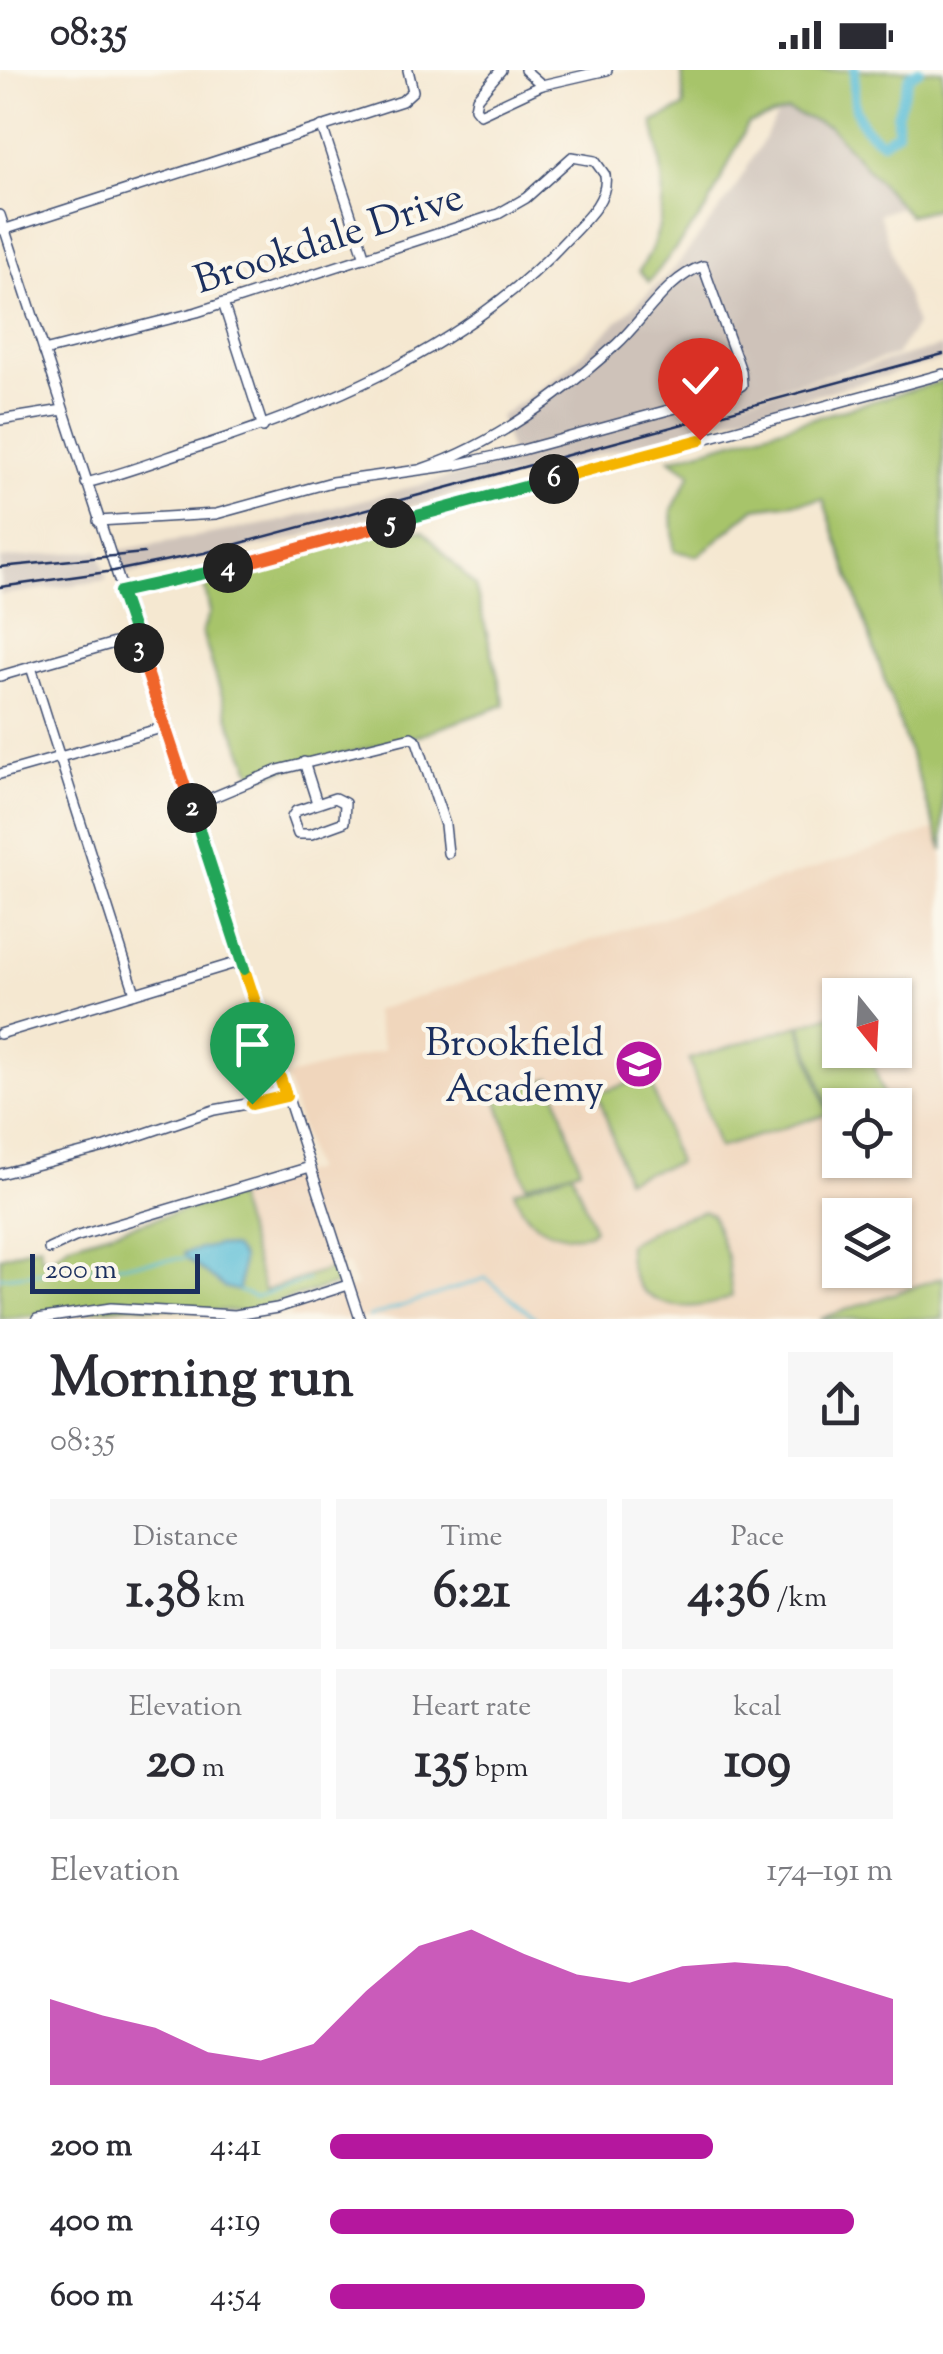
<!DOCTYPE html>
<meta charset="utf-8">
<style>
body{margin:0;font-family:"Sorts Mill Goudy",serif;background:#f7f7f7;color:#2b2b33;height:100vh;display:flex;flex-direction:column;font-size:38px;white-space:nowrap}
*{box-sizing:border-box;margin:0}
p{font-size:32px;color:#7c7c81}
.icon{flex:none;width:55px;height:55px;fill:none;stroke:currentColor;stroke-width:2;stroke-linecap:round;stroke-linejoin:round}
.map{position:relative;height:1249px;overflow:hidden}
.sheet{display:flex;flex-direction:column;background:#fff;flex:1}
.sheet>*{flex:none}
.needle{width:65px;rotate:162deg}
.buttons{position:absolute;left:822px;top:908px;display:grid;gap:20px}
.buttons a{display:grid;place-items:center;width:90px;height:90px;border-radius:0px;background:#fff;box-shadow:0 2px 8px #0004;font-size:50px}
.scale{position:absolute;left:30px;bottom:25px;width:170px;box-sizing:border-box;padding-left:10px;border:5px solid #1b2f5e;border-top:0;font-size:28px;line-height:35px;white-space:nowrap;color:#1b2f5e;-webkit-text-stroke:8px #fbf7ec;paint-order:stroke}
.pin{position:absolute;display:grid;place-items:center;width:85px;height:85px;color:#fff;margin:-102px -42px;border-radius:50% 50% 50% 0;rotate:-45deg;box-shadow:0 0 10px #0007}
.pin .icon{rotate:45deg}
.km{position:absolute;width:50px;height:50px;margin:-25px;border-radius:50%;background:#222;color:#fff;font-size:28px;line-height:50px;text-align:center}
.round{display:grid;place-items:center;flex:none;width:105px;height:105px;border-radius:0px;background:#f7f7f7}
.headline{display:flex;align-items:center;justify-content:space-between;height:170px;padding:0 50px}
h1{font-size:55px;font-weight:800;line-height:75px}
.figures{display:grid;grid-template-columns:repeat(3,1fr);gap:15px;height:170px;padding:10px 50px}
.figures div{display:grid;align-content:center;border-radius:0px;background:#f7f7f7;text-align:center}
.figures b{font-size:50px;font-weight:800}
.figures small{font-size:28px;font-weight:400}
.figures p{font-size:28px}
.chart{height:280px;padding:20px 50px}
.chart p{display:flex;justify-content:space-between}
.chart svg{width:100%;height:180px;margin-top:10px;fill:#b5179e;opacity:.7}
ul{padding:0 50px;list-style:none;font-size:32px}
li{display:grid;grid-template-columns:160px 120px 1fr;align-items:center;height:75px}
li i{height:25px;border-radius:12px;background:#b5179e}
.status{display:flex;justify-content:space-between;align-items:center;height:70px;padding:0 50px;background:#fff;direction:ltr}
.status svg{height:28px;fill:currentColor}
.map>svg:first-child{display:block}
</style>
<div class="status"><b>08:35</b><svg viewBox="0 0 49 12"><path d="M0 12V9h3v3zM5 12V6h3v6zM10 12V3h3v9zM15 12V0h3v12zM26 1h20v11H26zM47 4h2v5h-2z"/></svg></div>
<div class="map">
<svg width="943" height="1249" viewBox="0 0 943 1249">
<rect width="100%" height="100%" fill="#fbf7ec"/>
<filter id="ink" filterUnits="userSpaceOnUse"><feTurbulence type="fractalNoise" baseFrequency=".01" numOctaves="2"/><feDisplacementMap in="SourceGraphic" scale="20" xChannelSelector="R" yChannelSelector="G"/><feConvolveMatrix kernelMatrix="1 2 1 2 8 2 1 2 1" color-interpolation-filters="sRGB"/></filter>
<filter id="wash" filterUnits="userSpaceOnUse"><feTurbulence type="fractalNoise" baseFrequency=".0048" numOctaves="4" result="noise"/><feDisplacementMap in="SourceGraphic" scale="40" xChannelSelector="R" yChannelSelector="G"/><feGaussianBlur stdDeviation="2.25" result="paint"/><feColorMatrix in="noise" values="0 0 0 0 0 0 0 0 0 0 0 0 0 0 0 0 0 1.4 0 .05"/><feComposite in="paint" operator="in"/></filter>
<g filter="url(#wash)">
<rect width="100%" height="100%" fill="#f5e8d1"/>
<path fill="#f0d6bc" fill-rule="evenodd" d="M936,759L943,781V1207L819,1249H292L288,1239L357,1216L347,1194L264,1221L235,1125L313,1100L286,1007L384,980L373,941ZM840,925H895V980H840ZM840,1035H895V1090H840ZM840,1145H895V1200H840Z"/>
<g fill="#cec2b9">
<polygon points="788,41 829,56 901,137 879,144 916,255 896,285 679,346 943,276 943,290 280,472 124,505 115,481 277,452 513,391 499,347 561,304 674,199 733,122 779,43"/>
<polygon points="99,480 107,510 0,525 0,489"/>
</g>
<g fill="#a7c46b" stroke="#617a64" stroke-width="2.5">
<path d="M682,0H943V137L909,145L829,56L788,41L748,54L707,138L649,212L639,201C671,155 665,105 653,52L684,37Z"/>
<polygon points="943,311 943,781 823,429 755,438 698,486 674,481 672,440 691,403 670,389"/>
<polygon points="389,460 423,461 475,516 505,635 417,666 254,707 231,655 202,562 210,542 203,509"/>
<polygon points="840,942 840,980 869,980 884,1027 840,1035 840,1041 830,1044 801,955"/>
<polygon points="799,955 828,1044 718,1078 689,989"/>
<polygon points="649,1007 677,1093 626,1109 598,1023"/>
<polygon points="551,1008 580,1098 526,1115 496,1026"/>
<path d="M572,1102L594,1159L589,1164C554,1170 526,1156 514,1121Z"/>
<polygon points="235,1125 264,1221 337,1197 338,1214 246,1242 133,1236 0,1249 0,1187 40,1175 41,1187 49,1191 70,1174"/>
<path d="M704,1141L712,1145L727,1187L732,1226C685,1249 624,1236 628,1174L662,1155Z"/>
<polygon points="943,1207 943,1249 819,1249"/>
</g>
<polygon fill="#59bdd7" stroke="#3a769a" stroke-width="2.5" points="217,1175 234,1178 242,1188 239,1221 224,1217 186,1188 184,1183"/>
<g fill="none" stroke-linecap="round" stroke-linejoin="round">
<g stroke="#59bdd7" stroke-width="2.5">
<polyline points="0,1207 186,1188"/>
<polyline points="239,1221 255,1227 308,1210"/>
<polyline points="369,1247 486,1208 537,1249"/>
</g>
<path stroke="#59bdd7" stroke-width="10" d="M855,0C852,30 853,55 882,72L897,62V45L909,6L919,0"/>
</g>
</g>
<g filter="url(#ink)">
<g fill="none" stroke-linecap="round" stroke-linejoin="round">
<g stroke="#3c4b6f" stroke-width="12">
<g id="minor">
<polyline points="501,0 477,28 475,38 480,44 542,15 525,0"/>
<polyline points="542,15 607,0"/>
<polyline points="322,56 365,188"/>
<polyline points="0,145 360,1249"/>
<polyline points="3,160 402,31 413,21 408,0"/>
<polyline points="223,233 263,357"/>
<path d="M44,281L197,242L498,144L526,128L572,87L595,91L605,105C609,130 584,151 568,168C470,275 331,335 195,378C159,390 123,404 86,413"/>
<polyline points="0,350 63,340"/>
<path d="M98,451L216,444L332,412L455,395L522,380L727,324L742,315L741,301L703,196C668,207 644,249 617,274C562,324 493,375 422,399"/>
<polyline points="120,522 193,507 943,304"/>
<polyline points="31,597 135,923"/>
<polyline points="0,606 135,567"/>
<polyline points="304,692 317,733"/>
<polyline points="0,704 165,657"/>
<polygon points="335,728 345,733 344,752 311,764 298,764 292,747 296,741"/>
<polyline points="192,736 278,700 411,667 417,671 445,755 448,783"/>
<polyline points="0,964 242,891"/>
<polyline points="0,1104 105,1077 214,1040 286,1027"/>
<polyline points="49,1179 75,1167 310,1097"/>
<polyline points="37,1249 111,1238 235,1245 277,1238 348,1215"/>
</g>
</g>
<use href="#minor" stroke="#fff" stroke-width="9"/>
<g stroke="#1b2f5e" stroke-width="2.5">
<polyline points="0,497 144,483"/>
<polyline points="0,517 114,501 204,483 943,284"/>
</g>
</g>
</g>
<g fill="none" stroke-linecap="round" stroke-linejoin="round" filter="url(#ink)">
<g stroke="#fff" stroke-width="20">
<polyline id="split-1" points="244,899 286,1026 252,1034"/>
</g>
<g stroke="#fff" stroke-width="20">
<polyline id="split-2" points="192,738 244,899"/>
</g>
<g stroke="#fff" stroke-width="20">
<polyline id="split-3" points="139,578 192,738"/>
</g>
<g stroke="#fff" stroke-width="20">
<polyline id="split-4" points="139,578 120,522 228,498"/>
</g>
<g stroke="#fff" stroke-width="20">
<polyline id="split-5" points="228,498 391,453"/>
</g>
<g stroke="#fff" stroke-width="20">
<polyline id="split-6" points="391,453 554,409"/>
</g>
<g stroke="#fff" stroke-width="20">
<polyline id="split-7" points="554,409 700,370"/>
</g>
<use href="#split-1" stroke="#f5b400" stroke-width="12"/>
<use href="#split-2" stroke="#22a559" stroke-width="12"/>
<use href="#split-3" stroke="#f0652b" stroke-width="12"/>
<use href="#split-4" stroke="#22a559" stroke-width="12"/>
<use href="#split-5" stroke="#f0652b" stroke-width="12"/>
<use href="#split-6" stroke="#22a559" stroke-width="12"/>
<use href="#split-7" stroke="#f5b400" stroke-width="12"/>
</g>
<defs>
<g id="school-disc" transform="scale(2.5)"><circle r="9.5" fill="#b5179e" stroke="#fbf7ec"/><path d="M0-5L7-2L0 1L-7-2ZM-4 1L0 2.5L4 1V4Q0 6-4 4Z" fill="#fff"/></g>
</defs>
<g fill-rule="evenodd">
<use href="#school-disc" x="639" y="994"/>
</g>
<g text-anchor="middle" stroke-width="9" stroke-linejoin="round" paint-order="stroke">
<g font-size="40" fill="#1b2f5e" stroke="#fbf7ec">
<text transform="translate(328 167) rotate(-18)" y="14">Brookdale Drive</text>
</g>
<g font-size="40" fill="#1b2f5e" stroke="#fbf7ec" text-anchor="end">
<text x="604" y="985">Brookfield<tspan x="604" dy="46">Academy</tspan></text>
</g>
</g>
</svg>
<div class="buttons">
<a><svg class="needle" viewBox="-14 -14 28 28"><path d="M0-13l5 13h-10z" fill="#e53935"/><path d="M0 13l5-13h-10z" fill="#7c7c81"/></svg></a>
<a><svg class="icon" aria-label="locate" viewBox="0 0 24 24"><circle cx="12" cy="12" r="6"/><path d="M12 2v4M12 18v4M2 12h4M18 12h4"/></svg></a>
<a><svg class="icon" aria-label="layers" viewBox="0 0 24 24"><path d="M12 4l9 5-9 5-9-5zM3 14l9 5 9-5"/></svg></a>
</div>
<div class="scale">200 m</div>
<div class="pin" style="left:252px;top:1034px;background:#1e9e55"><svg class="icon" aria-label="arrive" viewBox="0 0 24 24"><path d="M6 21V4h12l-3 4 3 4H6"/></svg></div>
<div class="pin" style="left:700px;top:370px;background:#d93025"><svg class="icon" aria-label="check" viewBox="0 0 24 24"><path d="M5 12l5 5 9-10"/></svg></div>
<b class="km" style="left:192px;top:738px">2</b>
<b class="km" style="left:139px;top:578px">3</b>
<b class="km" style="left:228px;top:498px">4</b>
<b class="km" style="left:391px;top:453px">5</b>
<b class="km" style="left:554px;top:409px">6</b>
</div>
<section class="sheet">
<div class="headline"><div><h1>Morning run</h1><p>08:35</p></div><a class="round"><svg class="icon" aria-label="share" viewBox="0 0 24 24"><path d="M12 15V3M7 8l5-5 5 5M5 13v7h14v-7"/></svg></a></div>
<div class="figures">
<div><p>Distance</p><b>1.38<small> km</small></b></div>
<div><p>Time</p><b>6:21</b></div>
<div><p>Pace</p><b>4:36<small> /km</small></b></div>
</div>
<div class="figures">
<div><p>Elevation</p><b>20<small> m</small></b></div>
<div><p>Heart rate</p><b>135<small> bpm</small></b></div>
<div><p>kcal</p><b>109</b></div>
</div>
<div class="chart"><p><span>Elevation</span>174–191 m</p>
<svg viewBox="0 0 160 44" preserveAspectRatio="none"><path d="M0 44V23L10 27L20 30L30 36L40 38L50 34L60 21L70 10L80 6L90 12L100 17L110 19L120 15L130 14L140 15L150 19L160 23V44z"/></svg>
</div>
<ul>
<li><b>200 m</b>4:41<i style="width:68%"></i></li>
<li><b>400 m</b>4:19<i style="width:93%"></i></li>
<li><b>600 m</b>4:54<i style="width:56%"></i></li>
</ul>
</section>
